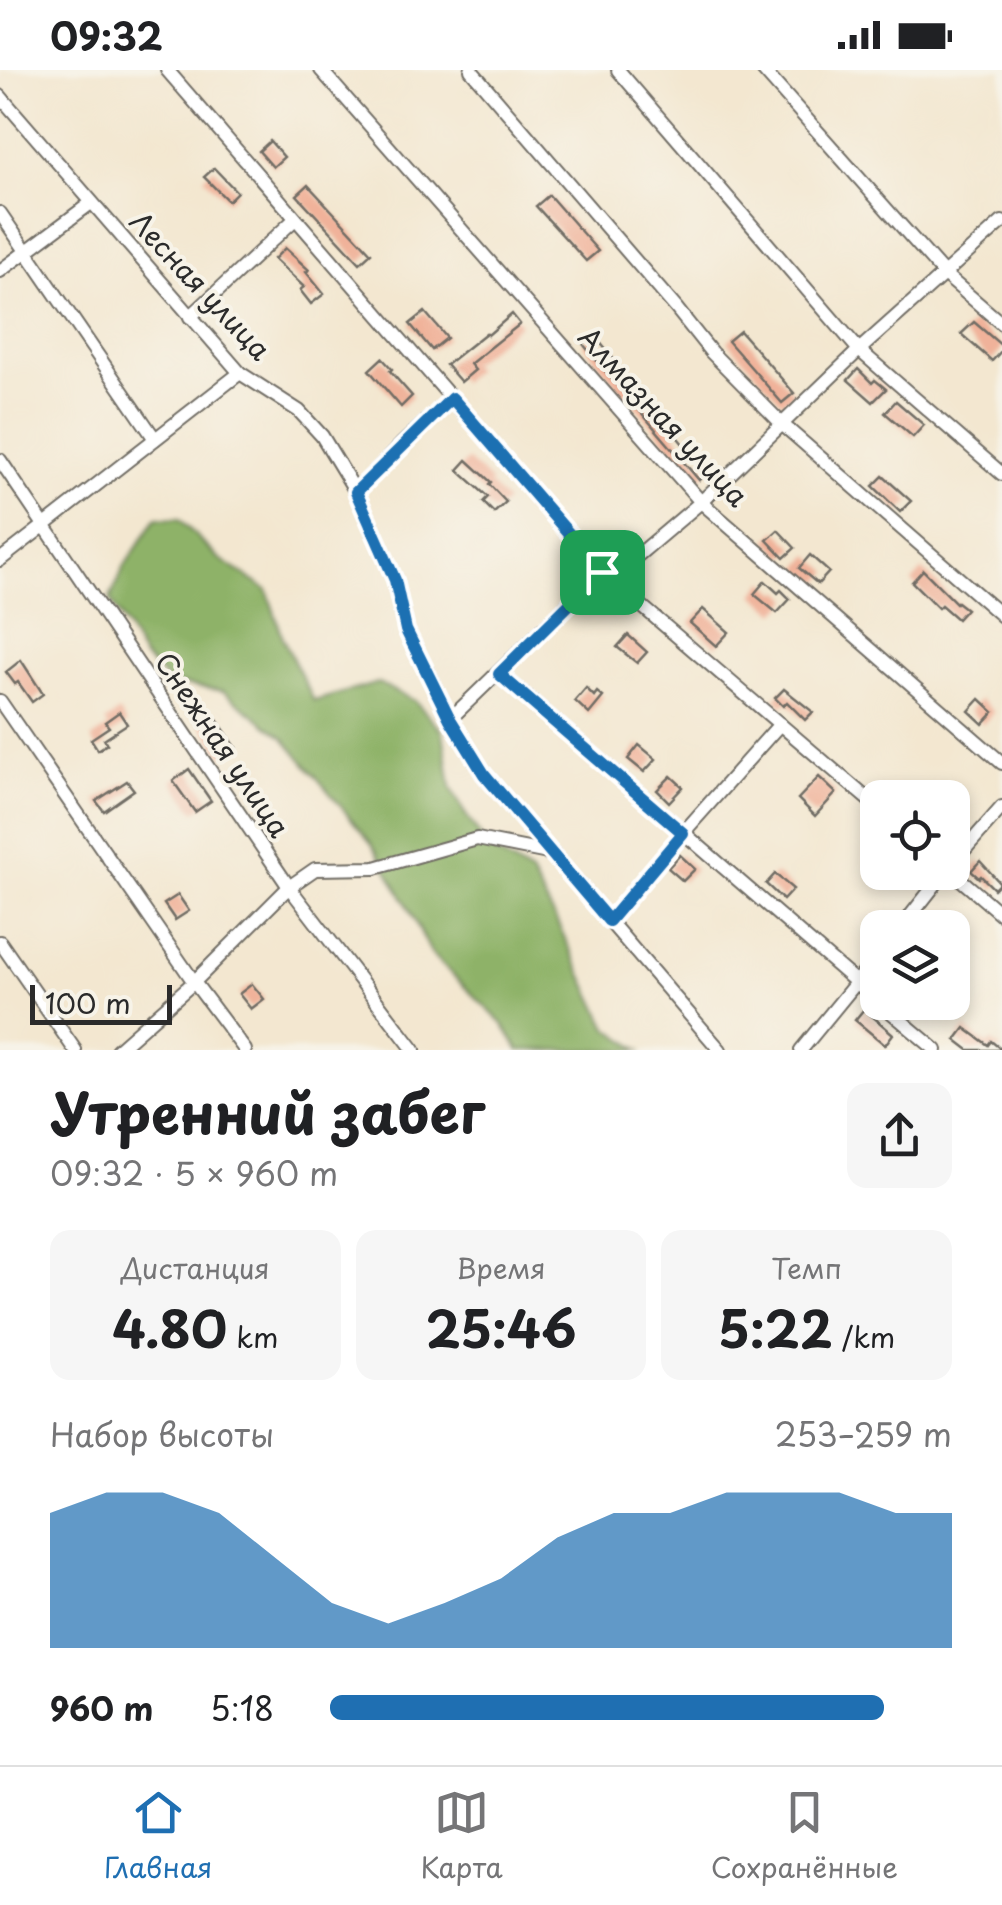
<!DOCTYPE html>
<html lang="ru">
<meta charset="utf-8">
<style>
body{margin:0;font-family:"Playpen Sans",sans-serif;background:#f6f6f6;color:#202124;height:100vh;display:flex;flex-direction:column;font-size:38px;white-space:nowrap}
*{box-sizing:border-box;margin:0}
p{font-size:32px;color:#757577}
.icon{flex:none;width:55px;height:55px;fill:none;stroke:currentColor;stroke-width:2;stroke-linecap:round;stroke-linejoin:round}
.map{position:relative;height:980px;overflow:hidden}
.panel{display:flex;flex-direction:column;background:#fff;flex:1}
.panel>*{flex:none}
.fabs{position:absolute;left:860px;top:710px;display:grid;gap:20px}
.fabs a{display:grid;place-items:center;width:110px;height:110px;border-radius:20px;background:#fff;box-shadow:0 5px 15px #0003;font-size:50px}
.scale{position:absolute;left:30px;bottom:25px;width:142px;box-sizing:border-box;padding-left:10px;border:5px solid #2b2b2b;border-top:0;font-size:28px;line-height:35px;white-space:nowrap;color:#2b2b2b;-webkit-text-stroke:8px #f7f3e8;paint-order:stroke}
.pin{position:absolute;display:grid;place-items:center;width:85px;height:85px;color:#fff;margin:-42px;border-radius:20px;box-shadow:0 5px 15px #0006}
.round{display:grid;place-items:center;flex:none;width:105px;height:105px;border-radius:20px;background:#f6f6f6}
.overview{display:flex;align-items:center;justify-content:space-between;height:170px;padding:0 50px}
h1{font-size:55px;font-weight:700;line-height:75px}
.figures{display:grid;grid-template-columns:repeat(3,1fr);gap:15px;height:170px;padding:10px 50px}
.figures div{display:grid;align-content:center;border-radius:20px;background:#f6f6f6;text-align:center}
.figures b{font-size:50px;font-weight:700}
.figures small{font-size:28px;font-weight:400}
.figures p{font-size:28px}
.chart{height:280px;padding:20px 50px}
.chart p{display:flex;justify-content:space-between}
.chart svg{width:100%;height:180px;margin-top:10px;fill:#1f6fb2;opacity:.7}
ul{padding:0 50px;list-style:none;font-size:32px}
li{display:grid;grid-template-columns:160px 120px 1fr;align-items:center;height:75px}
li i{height:25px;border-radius:12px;background:#1f6fb2}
.status{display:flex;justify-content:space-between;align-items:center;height:70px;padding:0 50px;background:#fff;direction:ltr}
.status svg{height:28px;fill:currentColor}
.menu{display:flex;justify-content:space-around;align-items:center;height:140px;border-top:2px solid #e0e0e0;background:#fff;font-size:28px;color:#757577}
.menu a{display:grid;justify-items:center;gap:5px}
.menu .current{color:#1f6fb2}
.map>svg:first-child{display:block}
</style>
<div class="status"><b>09:32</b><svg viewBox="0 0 49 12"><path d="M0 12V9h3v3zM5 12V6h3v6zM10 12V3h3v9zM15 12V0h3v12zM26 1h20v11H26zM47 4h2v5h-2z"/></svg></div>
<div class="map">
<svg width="1002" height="980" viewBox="0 0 1002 980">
<rect width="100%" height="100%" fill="#f7f3e8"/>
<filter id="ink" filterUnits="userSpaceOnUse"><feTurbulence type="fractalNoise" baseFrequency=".01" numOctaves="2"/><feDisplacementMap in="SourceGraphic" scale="20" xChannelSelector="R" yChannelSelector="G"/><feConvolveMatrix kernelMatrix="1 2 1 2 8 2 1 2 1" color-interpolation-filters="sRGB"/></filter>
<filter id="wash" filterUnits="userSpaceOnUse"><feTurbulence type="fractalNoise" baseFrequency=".0048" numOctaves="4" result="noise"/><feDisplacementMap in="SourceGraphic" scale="40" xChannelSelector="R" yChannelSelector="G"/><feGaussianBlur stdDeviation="2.25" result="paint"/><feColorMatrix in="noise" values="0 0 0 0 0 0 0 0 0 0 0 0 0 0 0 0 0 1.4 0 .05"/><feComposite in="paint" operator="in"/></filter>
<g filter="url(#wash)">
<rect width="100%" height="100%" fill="#f3e7d0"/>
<polygon fill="#8eb268" stroke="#5c6e4a" stroke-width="2.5" points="156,448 179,449 217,487 267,520 284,571 314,631 378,613 415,631 443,662 451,717 464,742 489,779 531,804 556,850 608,958 640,980 519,980 503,954 432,885 406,833 372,774 284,668 223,621 169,612 143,587 110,529 124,497"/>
<g id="blocks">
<g fill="#f0b29a">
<polygon points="270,71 284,87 273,97 259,81"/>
<polygon points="214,98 237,122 228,131 204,107"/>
<polygon points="308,115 371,183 360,193 297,125"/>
<polygon points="549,125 598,181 586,191 536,136"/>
<polygon points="285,178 309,200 306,202 324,224 311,234 300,220 304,217 274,189"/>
<polygon points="425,242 447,268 432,280 410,254"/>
<polygon points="512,244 520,254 470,294 475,300 461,312 446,295 486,263 488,265"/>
<polygon points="974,252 1002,276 1002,280 992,291 961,264"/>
<polygon points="740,261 794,323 782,333 728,271"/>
<polygon points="594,265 692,385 708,400 699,410 633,333 632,334 583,274"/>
<polygon points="382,288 392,299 390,301 412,326 401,337 369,300"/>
<polygon points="858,299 872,313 875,310 886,319 873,332 848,310"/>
<polygon points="896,331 924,355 913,367 885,343"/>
<polygon points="467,390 491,412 489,414 506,432 494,443 483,432 488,427 458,400"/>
<polygon points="883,406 911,431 900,442 873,416"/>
<polygon points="778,460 795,478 784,488 767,470"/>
<polygon points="810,485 829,502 818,514 799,498"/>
<polygon points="923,500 956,533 957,532 966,539 957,549 941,535 938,538 912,512"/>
<polygon points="765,511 778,523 781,520 790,529 777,543 754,524"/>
<polygon points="703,539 729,562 716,576 690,553"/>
<polygon points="628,565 647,582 637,593 617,577"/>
<polygon points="21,590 43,624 32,632 18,612 15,614 6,602"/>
<polygon points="586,618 594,626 597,622 603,627 589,644 575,631"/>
<polygon points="784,619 813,642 805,650 787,632 783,636 775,628"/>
<polygon points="980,629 994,642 983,654 969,641"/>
<polygon points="119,642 127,654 104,669 107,674 98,680 91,669 109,657 105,652"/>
<polygon points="213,644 236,677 223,686 200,653"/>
<polygon points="639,675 656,689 644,702 628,689"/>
<polygon points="189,699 211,731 195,742 173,711"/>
<polygon points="671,706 683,717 669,732 657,720"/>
<polygon points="819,707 836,723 815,746 798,729"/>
<polygon points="127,711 134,720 104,741 96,731"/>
<polygon points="680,785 695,799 683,811 668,798"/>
<polygon points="980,791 1000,813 994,819 981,806 979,808 971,801"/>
<polygon points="775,804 793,819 783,830 766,814"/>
<polygon points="178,825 189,841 175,850 164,834"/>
<polygon points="252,914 264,929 251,939 239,924"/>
<polygon points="864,939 893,964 885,975 855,950"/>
<polygon points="965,958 988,975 991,971 1002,980 969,980 956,970"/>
</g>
</g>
</g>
<g filter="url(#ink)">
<use href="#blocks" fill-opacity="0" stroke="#716d65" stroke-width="2.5"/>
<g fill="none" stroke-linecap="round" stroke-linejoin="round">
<g stroke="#716d65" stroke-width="16">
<g id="minor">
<polyline points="167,0 602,502 878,738"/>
<polyline points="321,0 701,432 1002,693"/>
<polyline points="471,0 676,238 711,282 783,355 1002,546"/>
<polyline points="618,0 859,280 1002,404"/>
<polyline points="763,0 944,204 1002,254"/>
<polyline points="0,26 240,303 299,341 322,366 356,422 382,480 395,510 406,559 450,649 484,705 720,980"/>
<polyline points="0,143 155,369"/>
<polyline points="0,201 91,133"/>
<polyline points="190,247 295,149"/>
<polyline points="0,390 289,817 414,980"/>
<polyline points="356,422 402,374 452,328"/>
<polyline points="0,490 240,303"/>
<polyline points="610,509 701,432 859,280 1002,152"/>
<polyline points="499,603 878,931"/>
<polyline points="0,631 194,912 245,980"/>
<polyline points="450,649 602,502"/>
<polyline points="952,794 1002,737"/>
<polyline points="952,802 1002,845"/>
<polyline points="609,851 683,763 780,654"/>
<polyline points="901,858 945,802"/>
<polyline points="0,872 75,980"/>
<polyline points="879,932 936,980"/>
<polyline points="117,980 194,912 289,817 315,799 375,798 477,769 553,784"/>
<polyline points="801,980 878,886"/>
</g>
</g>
<use href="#minor" stroke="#fff" stroke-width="12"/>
</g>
</g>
<g fill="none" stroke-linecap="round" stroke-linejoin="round" filter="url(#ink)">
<g stroke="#fff" stroke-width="20">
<polygon id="route" points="452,328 602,502 499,604 683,763 609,851 484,704 450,649 406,560 395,510 356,422"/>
</g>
<use href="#route" stroke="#1f6fb2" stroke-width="12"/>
</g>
<g text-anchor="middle" stroke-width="8" stroke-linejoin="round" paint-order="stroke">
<g font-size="28" fill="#2b2b2b" stroke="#f7f3e8">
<text transform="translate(200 216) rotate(47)" y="10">Лесная улица</text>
<text transform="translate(663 347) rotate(47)" y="10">Алмазная улица</text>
<text transform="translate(222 675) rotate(56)" y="10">Снежная улица</text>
</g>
</g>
</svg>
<div class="fabs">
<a><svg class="icon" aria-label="locate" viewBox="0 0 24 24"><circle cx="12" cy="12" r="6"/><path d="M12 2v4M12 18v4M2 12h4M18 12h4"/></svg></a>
<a><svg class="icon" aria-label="layers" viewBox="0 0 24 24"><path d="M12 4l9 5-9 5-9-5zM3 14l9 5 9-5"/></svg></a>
</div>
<div class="scale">100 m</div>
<div class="pin" style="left:602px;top:502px;background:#1e9e55"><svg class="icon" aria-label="arrive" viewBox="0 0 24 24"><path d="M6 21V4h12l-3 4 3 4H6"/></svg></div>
</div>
<section class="panel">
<div class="overview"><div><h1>Утренний забег</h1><p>09:32 · 5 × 960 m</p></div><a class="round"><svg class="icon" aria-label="share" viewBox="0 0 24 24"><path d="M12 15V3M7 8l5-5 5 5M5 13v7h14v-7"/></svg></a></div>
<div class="figures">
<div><p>Дистанция</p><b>4.80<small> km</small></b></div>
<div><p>Время</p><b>25:46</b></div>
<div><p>Темп</p><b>5:22<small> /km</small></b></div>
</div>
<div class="chart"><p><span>Набор высоты</span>253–259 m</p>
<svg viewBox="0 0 160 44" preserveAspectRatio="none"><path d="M0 44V11L10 6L20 6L30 11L40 22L50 33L60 38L70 33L80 27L90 17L100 11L110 11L120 6L130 6L140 6L150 11L160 11V44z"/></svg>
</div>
<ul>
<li><b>960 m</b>5:18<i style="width:89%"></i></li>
</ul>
</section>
<nav class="menu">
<a class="current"><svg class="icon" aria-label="home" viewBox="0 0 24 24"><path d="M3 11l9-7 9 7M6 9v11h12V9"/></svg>Главная</a>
<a><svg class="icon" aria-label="map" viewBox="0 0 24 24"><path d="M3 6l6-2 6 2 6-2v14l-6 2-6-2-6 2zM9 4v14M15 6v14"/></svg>Карта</a>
<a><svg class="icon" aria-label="saved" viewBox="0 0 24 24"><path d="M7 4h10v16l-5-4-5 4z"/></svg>Сохранённые</a>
</nav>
